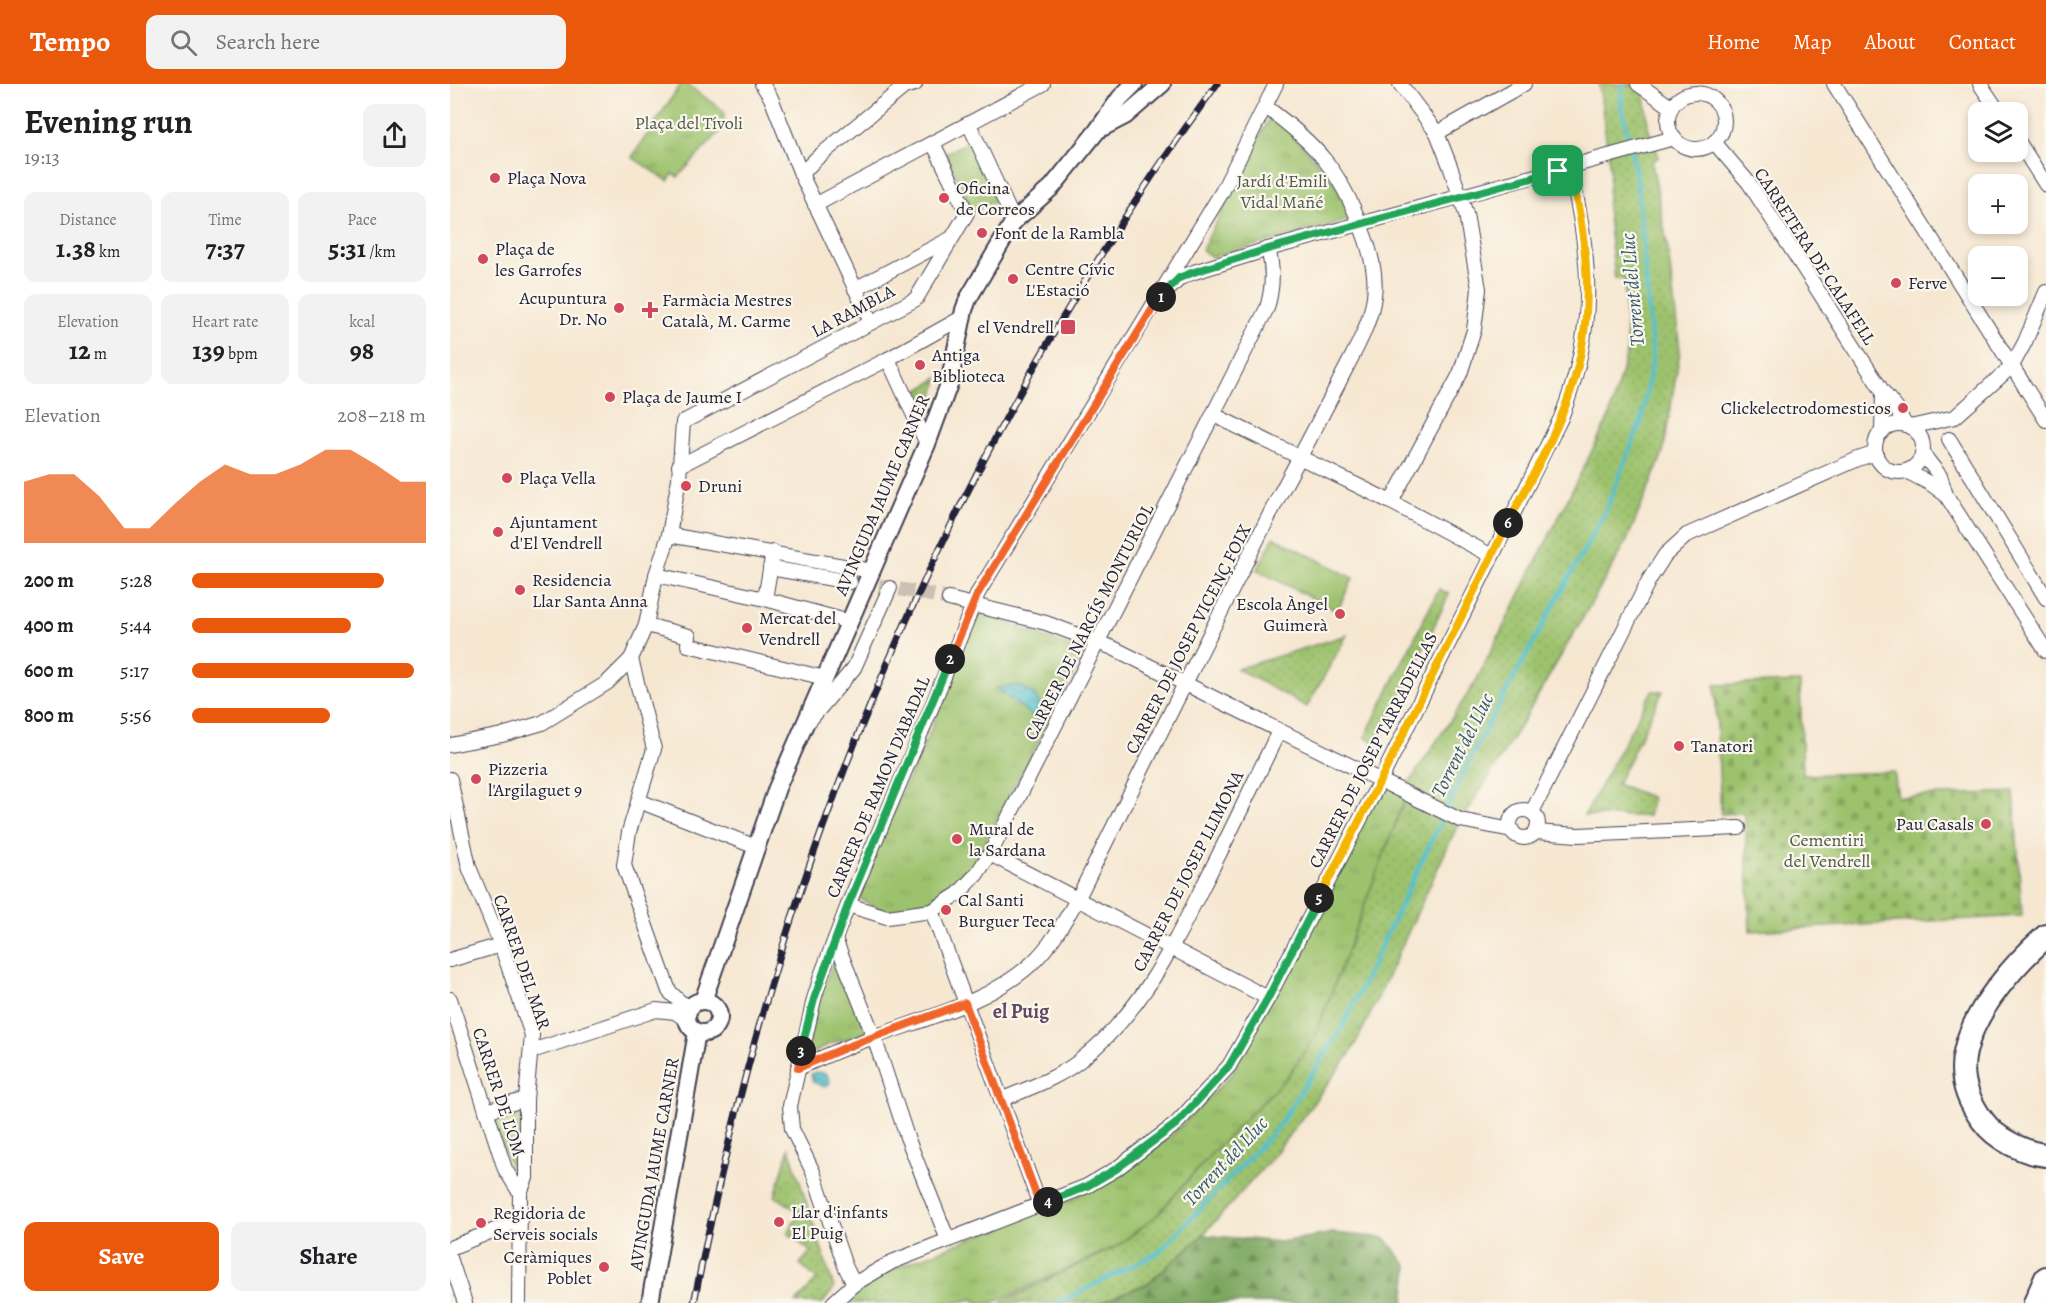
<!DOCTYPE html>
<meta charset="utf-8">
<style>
body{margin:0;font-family:Alegreya,serif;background:#f2f2f2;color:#202124;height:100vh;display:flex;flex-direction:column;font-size:22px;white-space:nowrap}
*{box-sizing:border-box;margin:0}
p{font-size:20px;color:#757577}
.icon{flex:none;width:33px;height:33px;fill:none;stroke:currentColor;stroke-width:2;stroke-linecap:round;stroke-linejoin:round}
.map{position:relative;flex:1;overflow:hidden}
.side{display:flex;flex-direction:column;background:#fff;width:450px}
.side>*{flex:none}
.tools{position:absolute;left:1518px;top:18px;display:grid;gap:12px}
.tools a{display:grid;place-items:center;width:60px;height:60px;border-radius:12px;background:#fff;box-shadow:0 3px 9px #0003;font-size:30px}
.pin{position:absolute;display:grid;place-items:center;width:51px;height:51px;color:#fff;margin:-26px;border-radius:12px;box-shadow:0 3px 9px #0006}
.km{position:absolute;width:30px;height:30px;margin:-15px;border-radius:50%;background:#222;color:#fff;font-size:16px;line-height:30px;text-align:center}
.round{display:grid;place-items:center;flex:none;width:63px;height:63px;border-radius:12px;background:#f2f2f2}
.overview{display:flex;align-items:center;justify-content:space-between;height:102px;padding:0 24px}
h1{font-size:33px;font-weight:700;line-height:45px}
.stats{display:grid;grid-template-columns:repeat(3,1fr);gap:9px;height:102px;padding:6px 24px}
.stats div{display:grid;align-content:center;border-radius:12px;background:#f2f2f2;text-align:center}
.stats b{font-size:26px;font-weight:700}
.stats small{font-size:16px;font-weight:400}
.stats p{font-size:16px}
.chart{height:168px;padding:12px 24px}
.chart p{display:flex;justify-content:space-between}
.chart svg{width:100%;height:108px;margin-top:6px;fill:#ea580c;opacity:.7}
.cta{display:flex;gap:12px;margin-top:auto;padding:12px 24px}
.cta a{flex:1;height:69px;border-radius:12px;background:#ea580c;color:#fff;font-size:24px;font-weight:700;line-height:69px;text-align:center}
.cta a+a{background:#f2f2f2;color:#202124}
ul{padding:0 24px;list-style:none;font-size:20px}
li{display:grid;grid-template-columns:96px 72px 1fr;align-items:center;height:45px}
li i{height:15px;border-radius:8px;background:#ea580c}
header{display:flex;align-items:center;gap:36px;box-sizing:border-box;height:84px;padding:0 30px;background:#ea580c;color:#fff}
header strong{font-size:28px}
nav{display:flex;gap:33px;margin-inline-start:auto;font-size:21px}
.search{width:420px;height:54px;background:#f2f2f2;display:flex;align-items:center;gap:15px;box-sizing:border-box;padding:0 21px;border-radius:12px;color:#757577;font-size:22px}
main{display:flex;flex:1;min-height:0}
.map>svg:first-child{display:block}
</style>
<header>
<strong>Tempo</strong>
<div class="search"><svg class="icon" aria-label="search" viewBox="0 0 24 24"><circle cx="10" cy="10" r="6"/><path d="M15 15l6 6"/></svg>Search here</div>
<nav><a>Home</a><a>Map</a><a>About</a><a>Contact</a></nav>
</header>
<main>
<section class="side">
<div class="overview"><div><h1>Evening run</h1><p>19:13</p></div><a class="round"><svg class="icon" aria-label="share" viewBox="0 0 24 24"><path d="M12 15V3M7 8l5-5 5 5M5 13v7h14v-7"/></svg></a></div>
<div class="stats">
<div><p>Distance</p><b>1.38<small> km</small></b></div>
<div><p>Time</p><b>7:37</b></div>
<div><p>Pace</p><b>5:31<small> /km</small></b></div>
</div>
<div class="stats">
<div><p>Elevation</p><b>12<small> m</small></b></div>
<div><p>Heart rate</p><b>139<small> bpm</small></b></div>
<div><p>kcal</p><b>98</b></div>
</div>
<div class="chart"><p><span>Elevation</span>208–218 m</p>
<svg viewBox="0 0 160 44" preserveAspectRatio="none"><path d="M0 44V19L10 16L20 16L30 25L40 38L50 38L60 28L70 19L80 12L90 16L100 16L110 12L120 6L130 6L140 12L150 19L160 19V44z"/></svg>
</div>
<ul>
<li><b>200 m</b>5:28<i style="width:82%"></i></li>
<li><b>400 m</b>5:44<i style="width:68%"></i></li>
<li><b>600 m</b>5:17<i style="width:95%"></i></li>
<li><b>800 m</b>5:56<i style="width:59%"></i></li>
</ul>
<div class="cta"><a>Save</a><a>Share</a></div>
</section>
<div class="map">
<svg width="1596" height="1219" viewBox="0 0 1596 1219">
<defs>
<pattern id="grass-dots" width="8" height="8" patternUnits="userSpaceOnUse" patternTransform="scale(1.5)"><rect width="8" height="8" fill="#9dc26d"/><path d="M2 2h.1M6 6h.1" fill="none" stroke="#87a65f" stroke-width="1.8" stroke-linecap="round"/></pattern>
<pattern id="forest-firs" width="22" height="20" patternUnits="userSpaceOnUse" patternTransform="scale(1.5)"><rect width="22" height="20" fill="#7ea860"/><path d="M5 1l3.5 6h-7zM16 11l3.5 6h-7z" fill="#678850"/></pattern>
<pattern id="cemetery-stones" width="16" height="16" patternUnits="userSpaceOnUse" patternTransform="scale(1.5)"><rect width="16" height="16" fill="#9dc26d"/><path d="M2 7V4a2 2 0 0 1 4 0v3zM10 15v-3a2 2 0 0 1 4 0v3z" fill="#87a65f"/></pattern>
<pattern id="park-tufts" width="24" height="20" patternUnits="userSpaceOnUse" patternTransform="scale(1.5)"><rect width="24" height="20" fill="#9dc26d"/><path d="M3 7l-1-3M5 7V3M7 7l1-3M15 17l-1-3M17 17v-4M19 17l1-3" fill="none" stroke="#87a65f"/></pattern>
<pattern id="water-waves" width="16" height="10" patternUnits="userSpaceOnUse" patternTransform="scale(1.5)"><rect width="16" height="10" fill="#54c1cc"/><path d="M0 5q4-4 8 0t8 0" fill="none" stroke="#459ca7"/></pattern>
</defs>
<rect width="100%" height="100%" fill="#fbf7ec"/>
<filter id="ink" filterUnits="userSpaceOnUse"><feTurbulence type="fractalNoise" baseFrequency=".0167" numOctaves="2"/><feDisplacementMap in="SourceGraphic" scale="12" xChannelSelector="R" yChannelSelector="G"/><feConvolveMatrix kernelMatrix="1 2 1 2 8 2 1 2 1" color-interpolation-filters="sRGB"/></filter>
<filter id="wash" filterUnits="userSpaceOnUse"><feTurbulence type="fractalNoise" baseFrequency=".008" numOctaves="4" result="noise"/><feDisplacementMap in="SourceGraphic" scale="24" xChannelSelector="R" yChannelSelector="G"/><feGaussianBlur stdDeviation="1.35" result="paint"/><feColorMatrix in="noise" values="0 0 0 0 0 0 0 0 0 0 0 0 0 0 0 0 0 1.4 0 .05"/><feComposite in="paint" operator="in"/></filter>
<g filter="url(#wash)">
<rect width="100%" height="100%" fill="#f6e7d1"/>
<g fill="url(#grass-dots)" stroke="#607254" stroke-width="1.5">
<polygon points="1149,0 1194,0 1198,43 1209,73 1202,78 1218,166 1230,267 1213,369 1176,459 1072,639 1004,749 920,931 900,970 821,1075 753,1151 698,1199 650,1219 550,1219 667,1162 706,1132 760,1071 910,807 959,699 1025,599 1159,333 1177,268 1174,195 1165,195 1157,124 1160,86"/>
<polygon points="989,505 999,510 928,661 915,653"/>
<polygon points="897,551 857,623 787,585"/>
<polygon points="1202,607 1213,607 1167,700 1201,713 1202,716 1198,732 1134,732"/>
<polygon points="339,1064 384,1204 373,1219 346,1219 367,1195 350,1180 361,1168 338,1149 349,1128 325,1112"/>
</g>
<polygon fill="url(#forest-firs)" stroke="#50654e" stroke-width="1.5" points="883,1149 935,1154 958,1183 954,1219 650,1219 698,1199 753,1151 831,1158"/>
<polygon fill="url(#cemetery-stones)" stroke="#607254" stroke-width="1.5" points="1350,598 1353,691 1444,688 1448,713 1564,708 1572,832 1300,847 1295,729 1271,730 1265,601"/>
<g fill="url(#park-tufts)" stroke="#607254" stroke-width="1.5">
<polygon points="231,0 236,0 274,27 273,44 228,93 223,90 218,97 182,73"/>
<polygon points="820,33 841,47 884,99 902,135 762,173 752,166"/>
<polygon points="520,57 548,116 523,127 495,69"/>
<polygon points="488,294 485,308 473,332 461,311"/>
<polygon points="523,525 635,569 512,802 476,824 436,828 404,812 482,643"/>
<polygon points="930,697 957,709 865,952 837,993 760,1071 706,1132 667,1162 543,1219 527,1219 524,1215 502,1219 400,1219 398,1212 443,1185 624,1114 716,1057 781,991"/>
<polygon points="386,871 417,948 377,961 356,974 365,923"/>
<polygon points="71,1017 70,1082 67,1085 62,1086 39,1026"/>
</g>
<polygon fill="#9dc26d" stroke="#607254" stroke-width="1.5" points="824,453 903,494 887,527 807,486"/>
<g fill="url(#water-waves)" stroke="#3b7284" stroke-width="1.5">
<path d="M566,601C586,607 594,620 592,640L547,604Z"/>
<polygon points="366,988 376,990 380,997 379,1000 374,1003 363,998 361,990"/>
</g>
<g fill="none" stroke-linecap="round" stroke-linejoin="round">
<polyline stroke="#54c1cc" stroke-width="4.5" points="608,1219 709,1168 828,1043 894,940 1027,661 1155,428 1191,338 1203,273 1187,95 1171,19 1173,0"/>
</g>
</g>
<g filter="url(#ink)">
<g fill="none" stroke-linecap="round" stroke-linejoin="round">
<polyline stroke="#ccc0b3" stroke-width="14" stroke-dasharray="14 7" stroke-linecap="butt" points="408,499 467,508 499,515"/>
<g stroke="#424052" stroke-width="16">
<g id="minor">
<polyline points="312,0 321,14 351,90 421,238"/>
<polyline points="1188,0 1221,23"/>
<polyline points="1384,0 1596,336"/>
<polyline points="1530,0 1549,28"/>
<circle cx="1246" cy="37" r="28"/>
<polyline points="519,40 564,137"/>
<polyline points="987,49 1074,0"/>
<polyline points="1568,57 1596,101"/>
<polyline points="1264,58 1299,99 1433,308 1447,325 1455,341"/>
<polyline points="351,90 367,74 454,3 465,0"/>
<polyline points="365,121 593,0"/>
<polyline points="720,204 730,194 744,188 818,165 1224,54"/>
<polyline points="405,205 500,155"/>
<polyline points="438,275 477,360"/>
<polyline points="764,331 941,418 1042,472"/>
<circle cx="1449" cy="364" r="24"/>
<polyline points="1460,343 1505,333 1562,282 1575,258 1596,208"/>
<polyline points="1432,348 1433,308"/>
<polyline points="1499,355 1596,514"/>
<polyline points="1472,369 1490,392 1496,411 1596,567"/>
<polyline points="229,382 438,275 513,233"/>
<polyline points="1456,387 1481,400 1496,411"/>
<polyline points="941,418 1010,290 1024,246 1029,205 1016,130 1000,82 987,49 950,0"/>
<polyline points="219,451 422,487"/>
<polyline points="323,468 315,515 400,538"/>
<polyline points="320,484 400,498"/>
<polyline points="206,491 315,515"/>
<polyline points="499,515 596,539 663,564 1010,736 1062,746"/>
<polyline points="196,541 239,552 238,561 375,594"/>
<polyline points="359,637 404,584 440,504"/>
<polyline points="0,661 52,651 92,639 157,599 181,575"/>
<polyline points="0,695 19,783 51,861 82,951 76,1015 76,1094 70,1109 69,1219"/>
<polyline points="189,717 306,763"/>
<circle cx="1074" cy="740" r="14"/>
<polyline points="1082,728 1199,496 1215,471 1237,451 1408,375 1426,369"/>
<polyline points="1086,748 1128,751 1289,744"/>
<polyline points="540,770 818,914"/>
<path d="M398,821L437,833L482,827L508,810L526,791L540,770L817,224C823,204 824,186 818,165"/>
<polyline points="482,827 590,1121"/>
<polyline points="385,855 424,953 457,1053 498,1156"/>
<polyline points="0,876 51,861"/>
<polyline points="0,915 55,1085 70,1109"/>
<polyline points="241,923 230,918 219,907 174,781 179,748 204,665 181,575 196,541 206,491 219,451 229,395 233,338 466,215 517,129 483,59"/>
<polyline points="82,967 206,926 225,928 238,937"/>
<path d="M348,984C373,973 398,962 424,953C476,934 539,918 580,881C601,862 614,838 628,814C695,680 761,546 829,412C849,375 869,337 888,300C902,271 920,244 924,212C927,189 920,166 912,145C889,85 867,61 816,23"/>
<path d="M551,1016C576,1005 606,995 628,978C688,932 718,872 751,806C778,754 803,700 829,647"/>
<polyline points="36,1027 76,1015"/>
<polyline points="0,1164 70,1136"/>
<polyline points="0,1174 15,1219"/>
<polyline points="404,1200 395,1182 363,1088 342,1045 340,1022 364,915 372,889 398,821 474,642 528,509 772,108 826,0"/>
<path d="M383,1219L404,1200L442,1178L637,1102L666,1085L726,1040L779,982L818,914L930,697L1111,334C1147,243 1142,177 1120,84"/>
</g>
</g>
<g stroke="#424052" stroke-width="20">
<g id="tertiary">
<polyline points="650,45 675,32 712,0"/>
<polyline points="253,917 327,704 477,360 499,300 514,226 518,215 564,137 602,103 647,47 670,14 684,0"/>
<circle cx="253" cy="933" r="16"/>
<polyline points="200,1219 247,948"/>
</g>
</g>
<g stroke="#424052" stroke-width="26">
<g id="trunk">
<path d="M1596,852C1565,880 1524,925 1515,968C1509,993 1518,1017 1533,1037C1546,1055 1574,1069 1596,1071"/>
<polyline points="1585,1219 1596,1194"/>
</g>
</g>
<use href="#minor" stroke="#fff" stroke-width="14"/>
<use href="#tertiary" stroke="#fff" stroke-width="16"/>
<use href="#trunk" stroke="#fff" stroke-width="22"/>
<g stroke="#22223b" stroke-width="7">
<path id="rail" d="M244,1219C271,1080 305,943 350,809C447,521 587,245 767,0"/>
</g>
<use href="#rail" stroke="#fbf7ec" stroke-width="4.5" stroke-dasharray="14" stroke-linecap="butt"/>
</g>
</g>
<g fill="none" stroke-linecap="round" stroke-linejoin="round" filter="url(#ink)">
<g stroke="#fff" stroke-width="12">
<polyline id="split-1" points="711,213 729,194 744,188 818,165 1108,87"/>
</g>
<g stroke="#fff" stroke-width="12">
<polyline id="split-2" points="500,575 528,509 703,224 711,213"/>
</g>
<g stroke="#fff" stroke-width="12">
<polyline id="split-3" points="351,967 364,915 398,821 500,575"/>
</g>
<g stroke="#fff" stroke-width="12">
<polyline id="split-4" points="351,967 348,984 397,963 515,919 590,1121 598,1118"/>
</g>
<g stroke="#fff" stroke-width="12">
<polyline id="split-5" points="598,1118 637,1102 666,1085 726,1040 779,982 818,914 869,814"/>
</g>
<g stroke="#fff" stroke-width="12">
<polyline id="split-6" points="869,814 930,697 1058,439"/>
</g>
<g stroke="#fff" stroke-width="12">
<path id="split-7" d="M1058,439C1080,396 1106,352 1121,306C1146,231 1138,159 1120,84L1108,87"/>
</g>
<use href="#split-1" stroke="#22a559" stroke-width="8"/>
<use href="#split-2" stroke="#f0652b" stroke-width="8"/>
<use href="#split-3" stroke="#22a559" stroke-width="8"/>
<use href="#split-4" stroke="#f0652b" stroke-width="8"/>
<use href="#split-5" stroke="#22a559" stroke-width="8"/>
<use href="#split-6" stroke="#f5b400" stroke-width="8"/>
<use href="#split-7" stroke="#f5b400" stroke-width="8"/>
</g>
<g fill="#d1495b" stroke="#fbf7ec" stroke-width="2">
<circle cx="45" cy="94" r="6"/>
<circle cx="494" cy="114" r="6"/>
<circle cx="532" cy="149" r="6"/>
<circle cx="33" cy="175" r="6"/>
<circle cx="563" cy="195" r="6"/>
<circle cx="1446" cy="199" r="6"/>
<circle cx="169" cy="224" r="6"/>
<path d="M197 217h6v6h6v6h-6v6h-6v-6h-6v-6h6z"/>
<rect x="610" y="235" width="16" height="16" rx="3"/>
<circle cx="470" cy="281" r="6"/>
<circle cx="160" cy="313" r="6"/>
<circle cx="1453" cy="324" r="6"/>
<circle cx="57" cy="394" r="6"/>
<circle cx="236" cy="402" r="6"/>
<circle cx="48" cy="448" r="6"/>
<circle cx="70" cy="506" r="6"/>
<circle cx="890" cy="530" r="6"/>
<circle cx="297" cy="544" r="6"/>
<circle cx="1229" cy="662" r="6"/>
<circle cx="26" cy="695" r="6"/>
<circle cx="1536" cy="740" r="6"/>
<circle cx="507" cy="755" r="6"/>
<circle cx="496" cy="826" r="6"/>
<circle cx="329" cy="1138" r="6"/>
<circle cx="31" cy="1139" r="6"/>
<circle cx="154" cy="1183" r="6"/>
</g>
<g text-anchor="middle" stroke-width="4.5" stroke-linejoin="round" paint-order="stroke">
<g font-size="18" fill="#4d5a4c" stroke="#fbf7ec">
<text x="239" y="45">Plaça del Tívoli</text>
<text x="832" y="103">Jardí d'Emili<tspan x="832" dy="21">Vidal Mañé</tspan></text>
<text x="1377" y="762">Cementiri<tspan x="1377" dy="21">del Vendrell</tspan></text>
</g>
<g font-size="18" fill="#22223b" stroke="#fbf7ec" text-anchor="start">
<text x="57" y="100">Plaça Nova</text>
<text x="506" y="110">Oficina<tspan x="506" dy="21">de Correos</tspan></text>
<text x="544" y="155">Font de la Rambla</text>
<text x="45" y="171">Plaça de<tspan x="45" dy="21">les Garrofes</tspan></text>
<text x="575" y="191">Centre Cívic<tspan x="575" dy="21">L'Estació</tspan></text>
<text x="1458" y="205">Ferve</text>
<text x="157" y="220" text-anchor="end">Acupuntura<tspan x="157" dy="21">Dr. No</tspan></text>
<text x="212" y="222">Farmàcia Mestres<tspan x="212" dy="21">Català, M. Carme</tspan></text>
<text x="604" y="249" text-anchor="end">el Vendrell</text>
<text x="482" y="277">Antiga<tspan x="482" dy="21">Biblioteca</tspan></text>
<text x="172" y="319">Plaça de Jaume I</text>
<text x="1441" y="330" text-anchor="end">Clickelectrodomesticos</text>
<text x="69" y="400">Plaça Vella</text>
<text x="248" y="408">Druni</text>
<text x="60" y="444">Ajuntament<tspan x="60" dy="21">d'El Vendrell</tspan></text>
<text x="82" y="502">Residencia<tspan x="82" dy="21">Llar Santa Anna</tspan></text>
<text x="878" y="526" text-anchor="end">Escola Àngel<tspan x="878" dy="21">Guimerà</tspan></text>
<text x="309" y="540">Mercat del<tspan x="309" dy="21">Vendrell</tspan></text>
<text x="1241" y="668">Tanatori</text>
<text x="38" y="691">Pizzeria<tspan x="38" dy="21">l'Argilaguet 9</tspan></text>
<text x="1524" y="746" text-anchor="end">Pau Casals</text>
<text x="519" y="751">Mural de<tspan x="519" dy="21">la Sardana</tspan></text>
<text x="508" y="822">Cal Santi<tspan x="508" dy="21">Burguer Teca</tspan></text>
<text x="341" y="1134">Llar d'infants<tspan x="341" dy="21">El Puig</tspan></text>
<text x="43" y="1135">Regidoria de<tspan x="43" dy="21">Serveis socials</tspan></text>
<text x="142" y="1179" text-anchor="end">Ceràmiques<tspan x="142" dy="21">Poblet</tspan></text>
</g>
<g font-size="18" fill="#22223b" stroke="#fbf7ec">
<text transform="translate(1365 172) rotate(57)" y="6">CARRETERA DE CALAFELL</text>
<text transform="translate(403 227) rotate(-28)" y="6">LA RAMBLA</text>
<text transform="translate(432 411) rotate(-67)" y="6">AVINGUDA JAUME CARNER</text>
<text transform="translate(639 538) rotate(-63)" y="6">CARRER DE NARCÍS MONTURIOL</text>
<text transform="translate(738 555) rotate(-63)" y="6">CARRER DE JOSEP VICENÇ FOIX</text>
<text transform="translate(923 666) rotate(-63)" y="6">CARRER DE JOSEP TARRADELLAS</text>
<text transform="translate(428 703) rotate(-67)" y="6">CARRER DE RAMON D'ABADAL</text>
<text transform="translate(738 787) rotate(-63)" y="6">CARRER DE JOSEP LLIMONA</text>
<text transform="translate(72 878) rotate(71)" y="6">CARRER DEL MAR</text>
<text transform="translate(49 1008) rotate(72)" y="6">CARRER DE L'OM</text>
<text transform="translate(204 1080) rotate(-80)" y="6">AVINGUDA JAUME CARNER</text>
</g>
<g font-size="20" font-style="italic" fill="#345a6e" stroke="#fbf7ec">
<text transform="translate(1182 206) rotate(-95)" y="7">Torrent del Lluc</text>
<text transform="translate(1012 661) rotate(-63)" y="7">Torrent del Lluc</text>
<text transform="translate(775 1077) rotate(-47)" y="7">Torrent del Lluc</text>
</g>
<g font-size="20" font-weight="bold" fill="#5f4962" stroke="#fbf7ec">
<text x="571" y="934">el Puig</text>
</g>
</g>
</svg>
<div class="tools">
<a><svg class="icon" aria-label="layers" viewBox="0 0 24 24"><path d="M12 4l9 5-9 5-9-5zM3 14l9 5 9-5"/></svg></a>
<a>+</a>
<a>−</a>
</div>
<div class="pin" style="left:1108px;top:87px;background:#1e9e55"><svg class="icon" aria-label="arrive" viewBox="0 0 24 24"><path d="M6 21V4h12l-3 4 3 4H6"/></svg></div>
<b class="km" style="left:711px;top:213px">1</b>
<b class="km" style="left:500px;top:575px">2</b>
<b class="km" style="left:351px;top:967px">3</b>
<b class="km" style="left:598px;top:1118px">4</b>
<b class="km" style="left:869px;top:814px">5</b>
<b class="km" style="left:1058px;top:439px">6</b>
</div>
</main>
